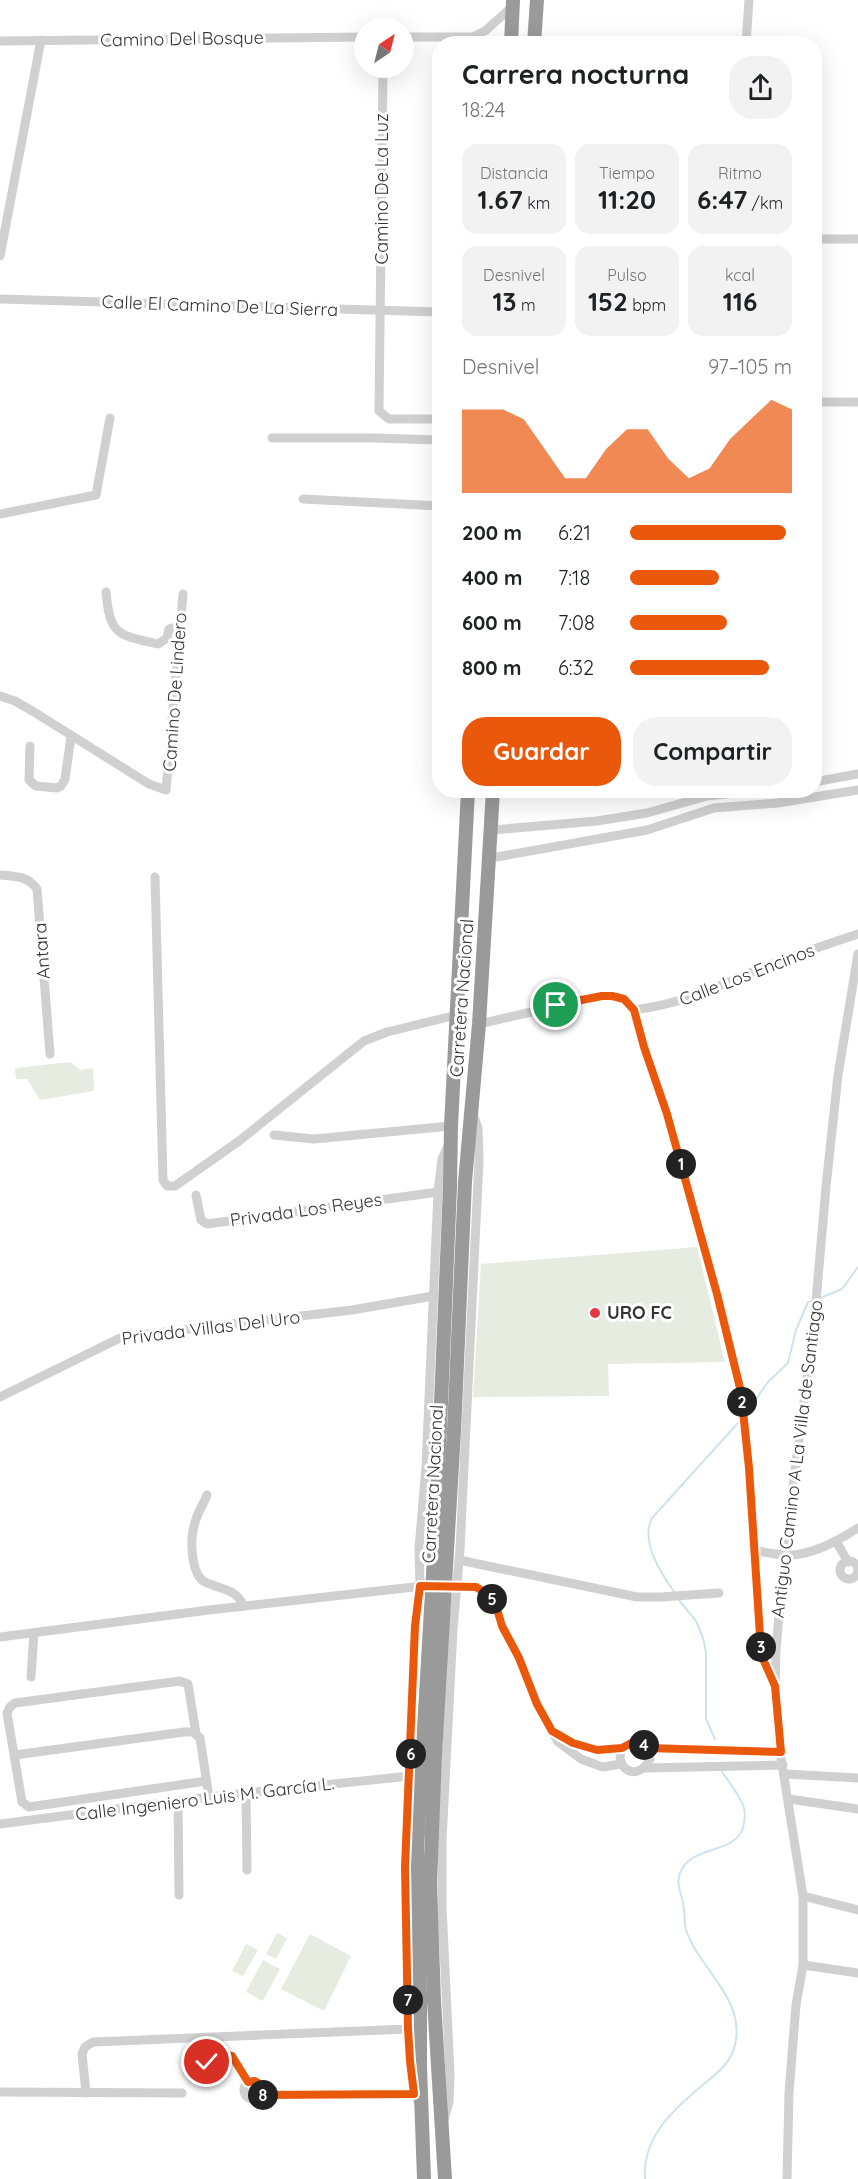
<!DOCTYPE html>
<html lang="es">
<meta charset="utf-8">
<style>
body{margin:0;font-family:Quicksand,sans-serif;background:#f2f2f2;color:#202124;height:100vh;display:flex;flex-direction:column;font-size:22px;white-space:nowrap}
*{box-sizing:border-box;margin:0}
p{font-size:20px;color:#757577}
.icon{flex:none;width:33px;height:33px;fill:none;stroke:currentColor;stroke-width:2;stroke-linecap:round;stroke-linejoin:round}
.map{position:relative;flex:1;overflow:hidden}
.panel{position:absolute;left:432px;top:36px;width:390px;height:762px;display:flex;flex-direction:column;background:#fff;border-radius:24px;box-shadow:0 6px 24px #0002}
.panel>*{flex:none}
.needle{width:39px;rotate:35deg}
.buttons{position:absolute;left:354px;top:18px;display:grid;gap:12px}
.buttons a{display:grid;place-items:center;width:60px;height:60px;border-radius:50%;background:#fff;box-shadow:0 6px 24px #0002;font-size:30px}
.pin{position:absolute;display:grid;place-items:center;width:51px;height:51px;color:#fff;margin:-26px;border:3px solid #fff;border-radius:50%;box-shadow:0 2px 6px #0007}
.km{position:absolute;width:30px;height:30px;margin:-15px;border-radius:50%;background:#222;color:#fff;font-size:16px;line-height:30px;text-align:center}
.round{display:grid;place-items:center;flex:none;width:63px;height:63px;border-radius:24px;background:#f2f2f2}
.overview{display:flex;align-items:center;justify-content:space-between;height:102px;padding:0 30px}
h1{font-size:27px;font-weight:700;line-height:45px}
.stats{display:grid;grid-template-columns:repeat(3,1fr);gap:9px;height:102px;padding:6px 30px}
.stats div{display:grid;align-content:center;border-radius:15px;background:#f2f2f2;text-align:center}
.stats b{font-size:26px;font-weight:700}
.stats small{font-size:16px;font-weight:400}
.stats p{font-size:16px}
.chart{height:168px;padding:12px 30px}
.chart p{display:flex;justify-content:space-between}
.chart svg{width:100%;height:108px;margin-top:6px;fill:#ea580c;opacity:.7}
.action{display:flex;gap:12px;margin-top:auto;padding:12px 30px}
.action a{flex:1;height:69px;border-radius:24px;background:#ea580c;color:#fff;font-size:24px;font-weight:700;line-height:69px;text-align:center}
.action a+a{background:#f2f2f2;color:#202124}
ul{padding:0 30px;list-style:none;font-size:20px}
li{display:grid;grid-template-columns:96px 72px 1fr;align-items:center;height:45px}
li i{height:15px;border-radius:8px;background:#ea580c}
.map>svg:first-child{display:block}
</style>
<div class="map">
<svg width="858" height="2179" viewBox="0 0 858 2179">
<rect width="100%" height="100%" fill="#fff"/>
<g fill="#e6ecdf">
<polygon points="71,1062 80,1070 93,1068 94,1091 40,1100 27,1079 16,1079 15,1068"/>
<polygon points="697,1247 725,1362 608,1364 609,1396 473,1397 481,1264"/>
<polygon points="277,1933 287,1938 276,1959 266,1954"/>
<polygon points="310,1934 351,1956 324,2011 281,1989"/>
<polygon points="246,1944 258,1950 243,1976 232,1971"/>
<polygon points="263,1960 280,1969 263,2001 246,1992"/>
</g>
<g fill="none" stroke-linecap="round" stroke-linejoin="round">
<g stroke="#cfe2ee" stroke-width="2">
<polyline points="820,1298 842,1289 858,1267"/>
<polyline points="749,1409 768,1382 788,1363 796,1330 808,1302 812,1301"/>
<path d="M675,1593C661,1573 640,1542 652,1518L738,1423"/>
<polyline points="679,1600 696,1621 703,1638 706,1652 706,1719 715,1739"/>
<path d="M645,2179C642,2136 675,2108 705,2083C719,2072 731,2062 735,2045C746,1999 699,1969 686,1930C684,1922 685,1912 683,1903C681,1892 676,1884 680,1873C691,1843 740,1856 744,1823C745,1817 746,1811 743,1805C738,1793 728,1781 721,1770"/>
</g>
<g stroke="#d0d0d0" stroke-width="9">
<polyline points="404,37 473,37 485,31 513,6"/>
<polyline points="0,41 364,37"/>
<polyline points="746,44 749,0"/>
<polyline points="383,68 379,411 389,419 440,419"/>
<polyline points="814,239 858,239"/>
<polyline points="0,256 41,40"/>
<polyline points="0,299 440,312"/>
<polyline points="814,402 858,402"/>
<polyline points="272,438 374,438 440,440"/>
<polyline points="303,499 440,506"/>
<polyline points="0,514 96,495 110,418"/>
<path d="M106,592C110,635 117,635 158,644L167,638L169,629L179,626"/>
<polyline points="0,696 15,701 34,712 149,784 166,790 183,594"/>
<polyline points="30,746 29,780 36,786 57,788 61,786 65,779 71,737"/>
<polyline points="814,782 858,774"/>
<polyline points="492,830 597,821 647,813 707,796 764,790"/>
<polyline points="491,858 647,830 714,808 778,803 858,790"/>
<path d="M0,875C15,876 28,876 37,889L50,1054"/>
<polyline points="155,877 163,1180 167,1186 175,1186 239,1141 364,1041 387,1032 457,1015"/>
<path d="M634,1010C682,1004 714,988 757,970C791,957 824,945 858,934"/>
<polyline points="479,1024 602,996 625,999 634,1010 644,1047 667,1114 717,1294 741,1392 749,1468 760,1636 763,1659 774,1684"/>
<polyline points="274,1135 314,1139 451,1126"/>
<polyline points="196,1195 201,1220 207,1224 438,1192"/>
<polyline points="0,1397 122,1337 352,1310 433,1296"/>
<path d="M207,1495C203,1505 196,1515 194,1526C190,1540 191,1575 205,1582C222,1590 235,1588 244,1606"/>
<polyline points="836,1541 848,1562"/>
<path d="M754,1550C763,1552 773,1554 782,1555C809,1557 836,1542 858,1528"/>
<polyline points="459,1560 637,1597 661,1597 719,1593"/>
<circle cx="849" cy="1570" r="9"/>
<polyline points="452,1585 476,1588 486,1593 495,1602 502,1626 518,1658 537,1704 558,1742 581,1759 597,1765 603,1767 621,1764"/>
<polyline points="0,1637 209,1610 423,1586"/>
<polyline points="31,1677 34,1633"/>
<path d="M553,1732L573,1743L597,1750L622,1748L635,1741C645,1745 648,1748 650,1759C638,1783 613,1769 622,1748"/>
<polyline points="196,1734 188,1684 180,1681 15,1703 10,1707 7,1713 22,1802 29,1807 206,1781"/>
<polyline points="648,1748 781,1752"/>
<polyline points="15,1755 184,1732 193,1732 200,1738 209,1797"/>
<polyline points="645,1768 783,1765"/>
<polyline points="785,1774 858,1778"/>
<polyline points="246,1794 247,1870"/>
<polyline points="789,1799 858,1809"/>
<polyline points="178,1802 179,1895"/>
<polyline points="0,1824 209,1797 410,1776"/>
<polyline points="803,1896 858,1910"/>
<polyline points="803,1965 858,1973"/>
<polyline points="207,2062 222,2055 232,2056 248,2082"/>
<circle cx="253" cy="2090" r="9"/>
<polyline points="0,2092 182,2093"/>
<polyline points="86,2093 82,2054 85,2047 93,2042 408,2029"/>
<polyline points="260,2095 415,2094"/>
<polyline points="419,2104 412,2084 410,2061 406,1843 409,1809 415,1626 420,1586 419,1549 426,1467 438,1192 442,1159 449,1144"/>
<polyline points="444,2120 449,2102 450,2075 442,1906 442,1840 453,1629 460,1549 479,1161 478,1128 473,1114"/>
<polyline points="787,2179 789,2093 796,2005 803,1965 803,1896 778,1739 775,1686 776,1651 784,1555 814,1324 826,1187 838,1075 858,954"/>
</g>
<g stroke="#9a9a9a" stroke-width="14">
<polyline points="511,44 513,0"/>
<polyline points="534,44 537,0"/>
<polyline points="465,1182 479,1024 493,790"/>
<polyline points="450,1187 451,1126 468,790"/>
<polyline points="420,1999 420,2066 424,2179"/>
<polyline points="434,2001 445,2179"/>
</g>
<g stroke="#9a9a9a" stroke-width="14">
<polyline points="420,1999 417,1849 436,1523 450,1187"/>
<polyline points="434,2001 430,1883 435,1755 454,1431 465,1182"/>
</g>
</g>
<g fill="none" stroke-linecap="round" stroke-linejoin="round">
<g stroke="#fff" stroke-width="12">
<polyline id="route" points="207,2062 222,2055 232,2056 248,2082 255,2081 261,2085 260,2095 414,2094 410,2061 408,2029 405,1867 415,1626 420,1586 476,1587 486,1593 495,1602 502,1626 519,1658 537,1704 552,1731 573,1743 597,1750 622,1748 635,1741 648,1748 781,1752 775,1686 763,1659 760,1636 749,1468 741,1392 717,1294 667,1114 644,1047 634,1010 624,999 612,996 602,996 556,1005"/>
</g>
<use href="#route" stroke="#ea580c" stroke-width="8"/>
</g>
<circle fill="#e63946" stroke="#fff" stroke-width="2" cx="595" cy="1313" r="6"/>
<g text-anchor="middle" stroke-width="6" stroke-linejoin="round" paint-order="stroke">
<g font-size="18" fill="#333" stroke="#fff">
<text transform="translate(182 39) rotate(-1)" y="6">Camino Del Bosque</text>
<text transform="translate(382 189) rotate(-90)" y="6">Camino De La Luz</text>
<text transform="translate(220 306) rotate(2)" y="6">Calle El Camino De La Sierra</text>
<text transform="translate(175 692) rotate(-86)" y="6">Camino De Lindero</text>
<text transform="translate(42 951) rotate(-94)" y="6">Antara</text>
<text transform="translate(747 975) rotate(-21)" y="6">Calle Los Encinos</text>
<text transform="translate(462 998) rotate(-86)" y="6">Carretera Nacional</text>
<text transform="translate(306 1210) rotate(-8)" y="6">Privada Los Reyes</text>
<text transform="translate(211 1328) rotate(-7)" y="6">Privada Villas Del Uro</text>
<text transform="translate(797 1459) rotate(-83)" y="6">Antiguo Camino A La Villa de Santiago</text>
<text transform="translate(433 1484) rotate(-87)" y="6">Carretera Nacional</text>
<text transform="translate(205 1799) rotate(-7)" y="6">Calle Ingeniero Luis M. García L.</text>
</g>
<g font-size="18" font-weight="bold" fill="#333" stroke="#fff" text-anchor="start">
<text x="607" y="1319">URO FC</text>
</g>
</g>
</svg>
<div class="buttons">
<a><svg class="needle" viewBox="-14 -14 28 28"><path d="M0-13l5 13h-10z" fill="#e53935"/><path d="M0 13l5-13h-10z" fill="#757577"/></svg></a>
</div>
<div class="pin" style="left:556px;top:1005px;background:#1e9e55"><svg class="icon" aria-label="arrive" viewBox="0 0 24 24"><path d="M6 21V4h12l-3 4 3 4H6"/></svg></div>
<div class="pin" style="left:207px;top:2062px;background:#d93025"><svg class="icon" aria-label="check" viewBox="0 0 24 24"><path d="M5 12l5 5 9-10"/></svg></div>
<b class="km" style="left:681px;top:1164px">1</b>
<b class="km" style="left:742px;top:1402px">2</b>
<b class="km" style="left:761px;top:1647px">3</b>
<b class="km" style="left:644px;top:1745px">4</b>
<b class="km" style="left:492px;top:1599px">5</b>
<b class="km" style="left:411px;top:1754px">6</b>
<b class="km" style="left:408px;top:2000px">7</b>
<b class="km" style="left:263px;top:2095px">8</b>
<section class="panel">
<div class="overview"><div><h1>Carrera nocturna</h1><p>18:24</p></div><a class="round"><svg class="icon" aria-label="share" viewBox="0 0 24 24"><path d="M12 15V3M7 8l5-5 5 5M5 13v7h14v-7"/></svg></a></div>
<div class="stats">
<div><p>Distancia</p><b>1.67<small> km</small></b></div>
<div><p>Tiempo</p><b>11:20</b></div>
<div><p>Ritmo</p><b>6:47<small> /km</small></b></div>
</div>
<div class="stats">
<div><p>Desnivel</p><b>13<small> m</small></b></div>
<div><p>Pulso</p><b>152<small> bpm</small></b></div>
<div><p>kcal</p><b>116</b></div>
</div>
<div class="chart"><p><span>Desnivel</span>97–105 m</p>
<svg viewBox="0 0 160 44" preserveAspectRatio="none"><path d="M0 44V10L10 10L20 10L30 14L40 26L50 38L60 38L70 26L80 18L90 18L100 30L110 38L120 34L130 22L140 14L150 6L160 10V44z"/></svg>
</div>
<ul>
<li><b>200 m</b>6:21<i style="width:96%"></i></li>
<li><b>400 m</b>7:18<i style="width:55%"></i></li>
<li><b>600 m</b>7:08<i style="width:60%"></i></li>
<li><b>800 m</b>6:32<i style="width:86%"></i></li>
</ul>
<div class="action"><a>Guardar</a><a>Compartir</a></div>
</section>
</div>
